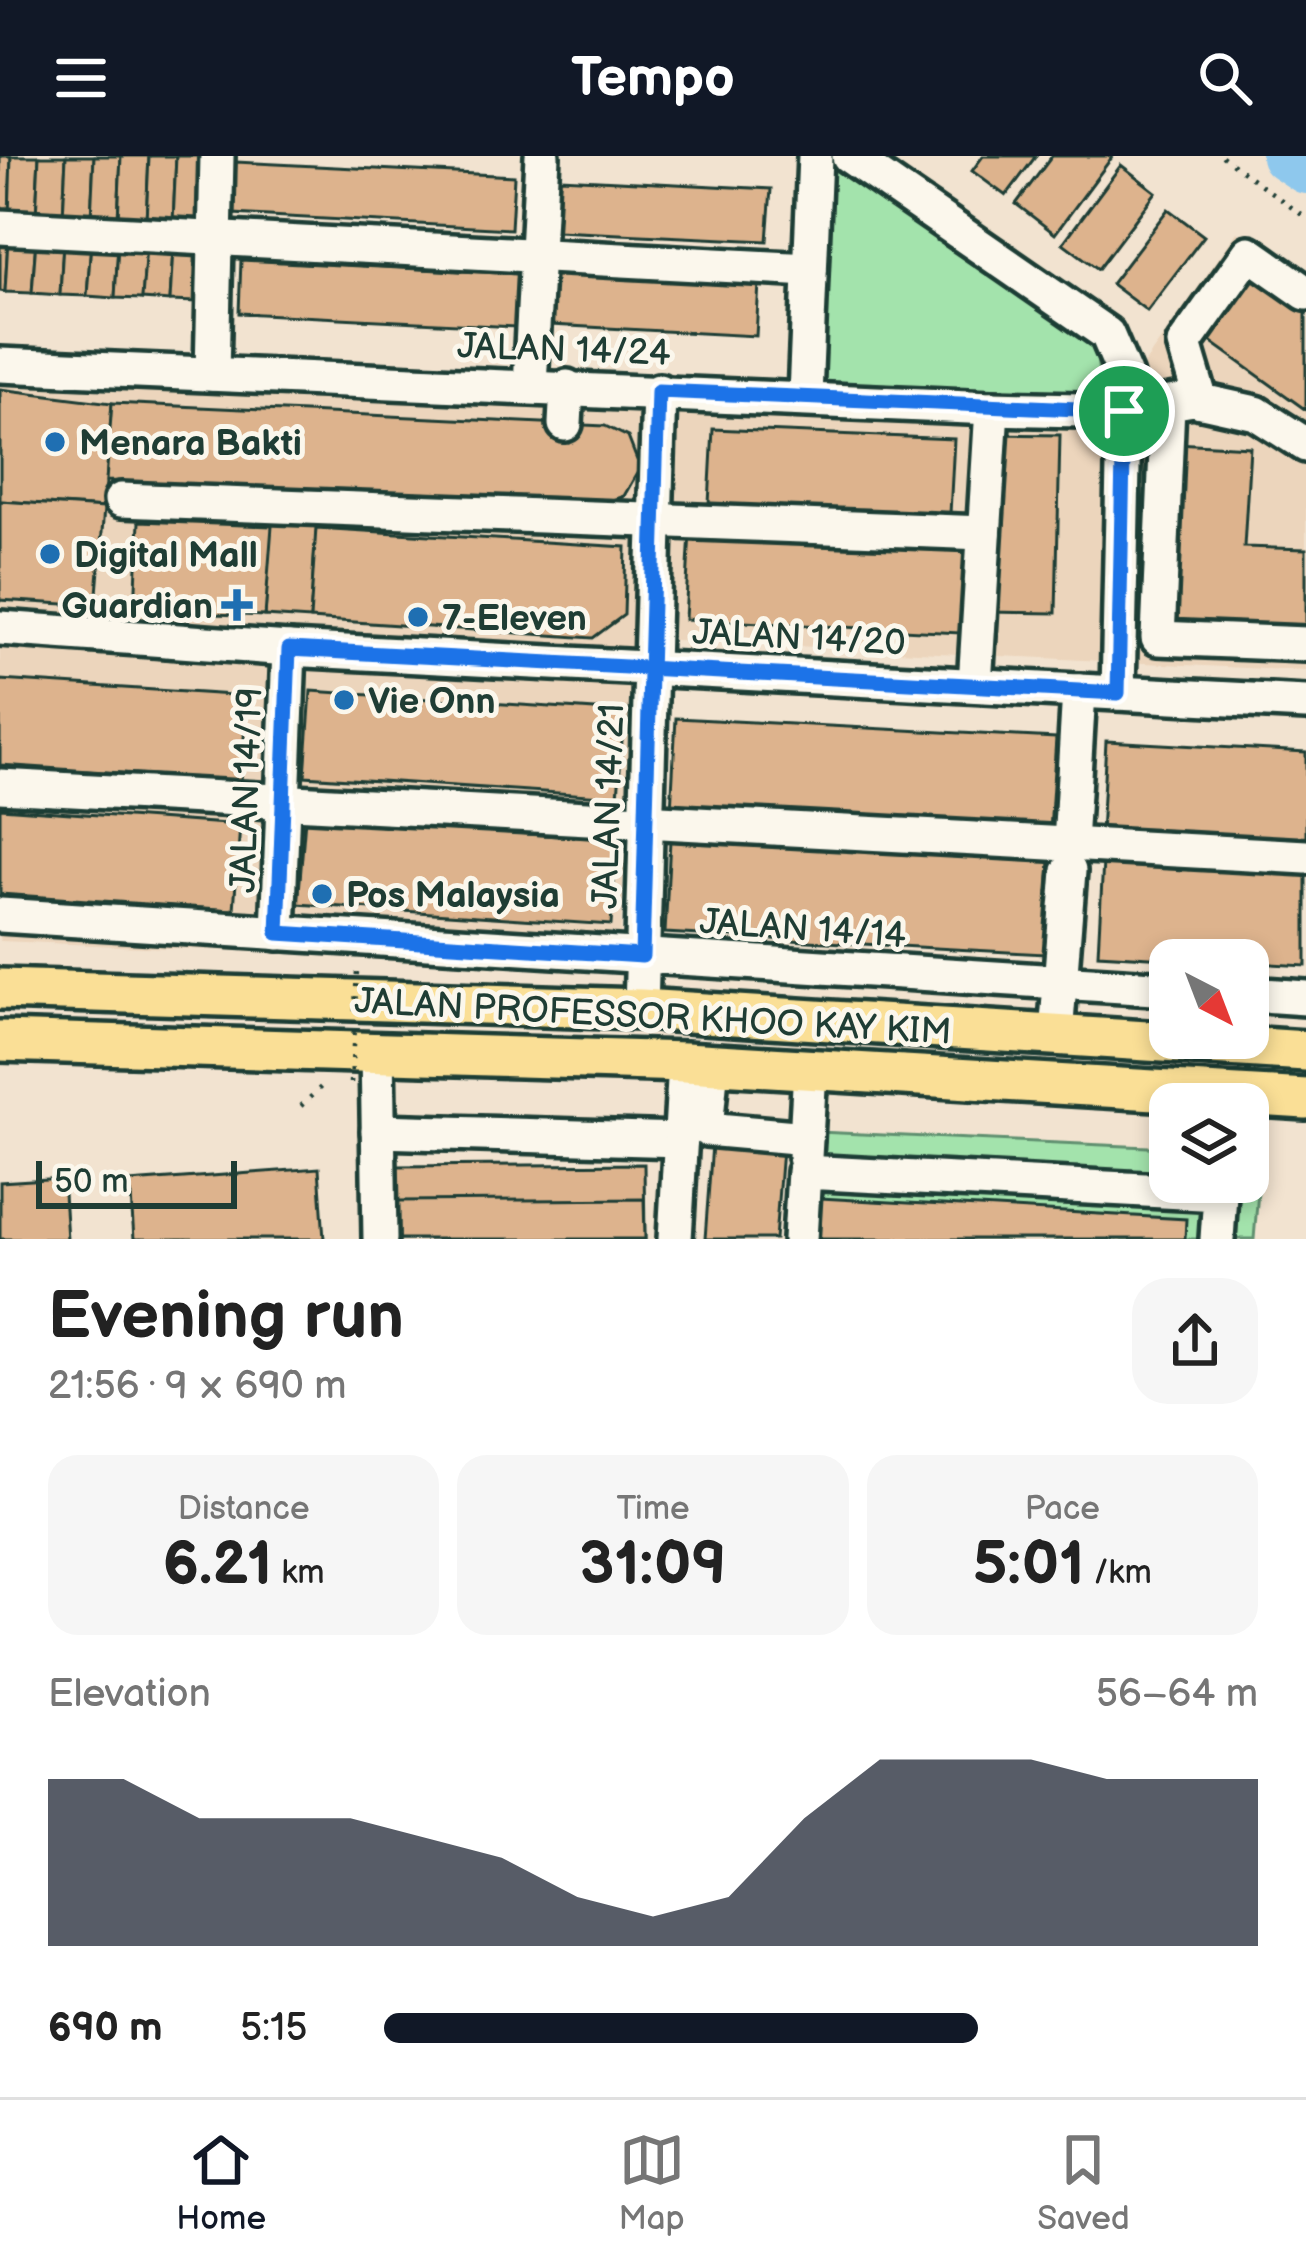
<!DOCTYPE html>
<meta charset="utf-8">
<style>
body{margin:0;font-family:"Balsamiq Sans",sans-serif;background:#f6f6f6;color:#222;height:100vh;display:flex;flex-direction:column;font-size:45px;white-space:nowrap}
*{box-sizing:border-box;margin:0}
p{font-size:39px;color:#767676}
.icon{flex:none;width:66px;height:66px;fill:none;stroke:currentColor;stroke-width:2;stroke-linecap:round;stroke-linejoin:round}
.map{position:relative;height:1083px;overflow:hidden}
.details{display:flex;flex-direction:column;background:#fff;flex:1}
.details>*{flex:none}
.needle{width:78px;rotate:138deg}
.buttons{position:absolute;left:1149px;top:783px;display:grid;gap:24px}
.buttons a{display:grid;place-items:center;width:120px;height:120px;border-radius:24px;background:#fff;box-shadow:0 6px 18px #0003;font-size:60px}
.scale{position:absolute;left:36px;bottom:30px;width:201px;box-sizing:border-box;padding-left:12px;border:6px solid #1f3d34;border-top:0;font-size:33px;line-height:42px;white-space:nowrap;color:#1f3d34;-webkit-text-stroke:9px #fbf7ec;paint-order:stroke}
.pin{position:absolute;display:grid;place-items:center;width:102px;height:102px;color:#fff;margin:-51px;border:6px solid #fff;border-radius:50%;box-shadow:0 3px 12px #0007}
.round{display:grid;place-items:center;flex:none;width:126px;height:126px;border-radius:36px;background:#f6f6f6}
.summary{display:flex;align-items:center;justify-content:space-between;height:204px;padding:0 48px}
h1{font-size:66px;font-weight:700;line-height:90px}
.stats{display:grid;grid-template-columns:repeat(3,1fr);gap:18px;height:204px;padding:12px 48px}
.stats div{display:grid;align-content:center;border-radius:30px;background:#f6f6f6;text-align:center}
.stats b{font-size:60px;font-weight:700}
.stats small{font-size:33px;font-weight:400}
.stats p{font-size:33px}
.chart{height:336px;padding:24px 48px}
.chart p{display:flex;justify-content:space-between}
.chart svg{width:100%;height:216px;margin-top:12px;fill:#111827;opacity:.7}
ul{padding:0 48px;list-style:none;font-size:39px}
li{display:grid;grid-template-columns:192px 144px 1fr;align-items:center;height:90px}
li i{height:30px;border-radius:15px;background:#111827}
header{display:flex;justify-content:space-between;align-items:center;height:156px;padding:0 48px;background:#111827;color:#fff;font-size:54px;font-weight:700}
.dock{display:flex;justify-content:space-around;align-items:center;height:168px;border-top:3px solid #e0e0e0;background:#fff;font-size:33px;color:#767676}
.dock a{display:grid;justify-items:center;gap:6px}
.dock .active{color:#111827}
.map>svg:first-child{display:block}
</style>
<header><svg class="icon" aria-label="menu" viewBox="0 0 24 24"><path d="M4 6h16M4 12h16M4 18h16"/></svg>Tempo<svg class="icon" aria-label="search" viewBox="0 0 24 24"><circle cx="10" cy="10" r="6"/><path d="M15 15l6 6"/></svg></header>
<div class="map">
<svg width="1306" height="1083" viewBox="0 0 1306 1083">
<rect width="100%" height="100%" fill="#f2e3d0"/>
<filter id="ink" filterUnits="userSpaceOnUse"><feTurbulence type="fractalNoise" baseFrequency=".00833" numOctaves="2"/><feDisplacementMap in="SourceGraphic" scale="24" xChannelSelector="R" yChannelSelector="G"/><feConvolveMatrix kernelMatrix="1 2 1 2 8 2 1 2 1" color-interpolation-filters="sRGB"/></filter>
<g filter="url(#ink)">
<polygon fill="#ecd5bc" points="1237,76 1306,124 1306,515 634,482 619,811 0,785 0,218 1101,269"/>
<g fill="#a3e3ac" stroke="#619070" stroke-width="3">
<polygon points="830,11 1094,183 1103,243 818,230"/>
<polygon points="818,976 1170,992 1170,1026 1248,1026 1248,1004 1259,1023 1254,1083 811,1083"/>
</g>
<g fill="none" stroke-linecap="round" stroke-linejoin="round">
<polyline stroke="#8ec8ed" stroke-width="48" points="1285,0 1306,14"/>
</g>
<g fill="#ddb38d" stroke="#1f3d34" stroke-width="3">
<polygon points="0,0 11,0 9,61 0,60"/>
<polygon points="11,0 39,0 36,61 9,61"/>
<polygon points="39,0 66,0 63,62 36,61"/>
<polygon points="66,0 94,0 91,63 63,62"/>
<polygon points="94,0 121,0 118,64 91,63"/>
<polygon points="121,0 149,0 146,65 118,64"/>
<polygon points="149,0 176,0 173,67 146,65"/>
<polygon points="176,0 204,0 201,68 173,67"/>
<polygon points="983,0 1036,0 1006,40 972,15"/>
<polygon points="1052,0 1113,0 1055,78 1016,48"/>
<polygon points="236,6 514,20 511,73 233,58"/>
<polygon points="1121,9 1156,36 1098,113 1063,87"/>
<polygon points="560,22 771,33 767,85 557,75"/>
<polygon points="1168,53 1204,80 1147,155 1111,128"/>
<polygon points="0,82 8,83 5,136 0,135"/>
<polygon points="8,83 36,84 32,137 5,136"/>
<polygon points="36,84 63,86 60,139 32,137"/>
<polygon points="63,86 91,87 87,140 60,139"/>
<polygon points="91,87 118,89 115,142 87,140"/>
<polygon points="118,89 146,90 142,143 115,142"/>
<polygon points="146,90 173,92 170,145 142,143"/>
<polygon points="173,92 201,93 197,146 170,145"/>
<polygon points="241,104 519,118 516,171 239,157"/>
<polygon points="1249,115 1306,155 1306,254 1203,180"/>
<polygon points="554,117 759,127 756,180 551,169"/>
<polygon points="0,233 112,247 104,352 0,345"/>
<polygon points="112,247 605,270 628,281 640,312 624,340 600,348 106,325"/>
<polygon points="713,273 954,283 950,358 709,348"/>
<polygon points="993,278 1060,279 1056,457 989,456"/>
<polygon points="1175,287 1250,291 1244,391 1306,393 1306,480 1165,473"/>
<polygon points="273,332 319,335 310,463 265,460"/>
<polygon points="0,345 104,352 96,450 0,444"/>
<polygon points="139,365 272,370 265,460 135,455"/>
<polygon points="316,372 626,391 624,459 593,482 310,463"/>
<polygon points="690,376 966,391 960,477 685,463"/>
<polygon points="0,524 247,540 241,625 0,609"/>
<polygon points="311,535 624,556 618,641 305,620"/>
<polygon points="676,562 1056,582 1050,675 671,655"/>
<polygon points="1106,585 1306,596 1306,689 1101,678"/>
<polygon points="0,652 240,669 234,754 0,738"/>
<polygon points="305,663 617,684 611,769 298,748"/>
<polygon points="670,684 1050,704 1045,798 665,777"/>
<polygon points="1103,705 1306,716 1306,810 1098,798"/>
<polygon points="712,988 782,993 775,1083 705,1083"/>
<polygon points="644,1008 645,1083 397,1083 396,1010"/>
<polygon points="319,1012 324,1083 134,1083 130,1026"/>
<polygon points="63,1022 67,1083 0,1083 0,1026"/>
<polygon points="820,1042 1186,1063 1185,1083 818,1083"/>
<polygon points="644,1043 645,1083 397,1083 396,1045"/>
</g>
<g fill="none" stroke-linecap="round" stroke-linejoin="round">
<g stroke="#1f3d34" stroke-width="42">
<g id="minor">
<polyline points="849,0 1107,178 1125,220 1118,537"/>
<polyline points="0,71 810,114"/>
<polyline points="0,209 992,252 1124,255 1193,243 1256,257 1306,289"/>
<polyline points="212,218 217,0"/>
<polyline points="530,230 542,0"/>
<polyline points="805,240 815,0"/>
<polyline points="1201,245 1184,188 1249,97 1306,137"/>
<polyline points="1168,248 1158,482 1306,488"/>
<polyline points="565,268 567,231"/>
<polyline points="121,344 984,377"/>
<polyline points="0,472 289,493 1306,547"/>
<polyline points="975,529 992,252"/>
<polyline points="0,630 1306,701"/>
<polyline points="1070,688 1079,535"/>
<polyline points="0,759 1170,833"/>
<polyline points="278,777 289,493"/>
<polyline points="1248,838 1306,842"/>
<polyline points="641,853 659,235"/>
<polyline points="1056,879 1069,715"/>
<polyline points="377,894 380,1083"/>
<polyline points="712,908 706,973 806,982"/>
<polyline points="378,975 681,984"/>
<polyline points="805,1001 810,913"/>
<polyline points="675,1083 685,906"/>
<polyline points="800,1083 804,1016 1220,1038 1217,1083"/>
</g>
</g>
<g stroke="#1f3d34" stroke-width="48">
<g id="major">
<polyline points="0,833 641,853 1306,895"/>
<polyline points="0,885 685,906 1306,943"/>
</g>
</g>
<g stroke="#1f3d34" stroke-width="4.5" stroke-dasharray="3 9" stroke-linecap="butt">
<polyline points="1222,0 1306,62"/>
<polyline points="301,950 323,929"/>
</g>
<use href="#minor" stroke="#fbf7ec" stroke-width="33"/>
<use href="#major" stroke="#fadf96" stroke-width="39"/>
<polyline stroke="#1f3d34" stroke-width="4.5" stroke-dasharray="3 9" stroke-linecap="butt" points="351,927 357,815"/>
</g>
</g>
<g fill="none" stroke-linecap="round" stroke-linejoin="round" filter="url(#ink)">
<g stroke="#fff" stroke-width="24">
<polyline id="route" points="1124,255 658,235 642,800 278,777 289,493 1118,537 1124,255"/>
</g>
<use href="#route" stroke="#1a73e8" stroke-width="15"/>
</g>
<g fill="#1f6fb2" stroke="#fbf7ec" stroke-width="4.5">
<circle cx="55" cy="286" r="12"/>
<circle cx="50" cy="398" r="12"/>
<path d="M231 431h12v12h12v12h-12v12h-12v-12h-12v-12h12z"/>
<circle cx="418" cy="461" r="12"/>
<circle cx="344" cy="544" r="12"/>
<circle cx="322" cy="738" r="12"/>
</g>
<g text-anchor="middle" stroke-width="10" stroke-linejoin="round" paint-order="stroke">
<g font-size="36" fill="#1f3d34" stroke="#fbf7ec">
<text transform="translate(564 192) rotate(2)" y="13">JALAN 14/24</text>
<text transform="translate(799 480) rotate(3)" y="13">JALAN 14/20</text>
<text transform="translate(245 634) rotate(-88)" y="13">JALAN 14/19</text>
<text transform="translate(607 650) rotate(-88)" y="13">JALAN 14/21</text>
<text transform="translate(803 771) rotate(4)" y="13">JALAN 14/14</text>
<text transform="translate(653 859) rotate(3)" y="13">JALAN PROFESSOR KHOO KAY KIM</text>
</g>
<g font-size="36" font-weight="bold" fill="#1f3d34" stroke="#fbf7ec" text-anchor="start">
<text x="79" y="299">Menara Bakti</text>
<text x="74" y="411">Digital Mall</text>
<text x="213" y="462" text-anchor="end">Guardian</text>
<text x="442" y="474">7-Eleven</text>
<text x="368" y="557">Vie Onn</text>
<text x="346" y="751">Pos Malaysia</text>
</g>
</g>
</svg>
<div class="buttons">
<a><svg class="needle" viewBox="-14 -14 28 28"><path d="M0-13l5 13h-10z" fill="#e53935"/><path d="M0 13l5-13h-10z" fill="#767676"/></svg></a>
<a><svg class="icon" aria-label="layers" viewBox="0 0 24 24"><path d="M12 4l9 5-9 5-9-5zM3 14l9 5 9-5"/></svg></a>
</div>
<div class="scale">50 m</div>
<div class="pin" style="left:1124px;top:255px;background:#1e9e55"><svg class="icon" aria-label="arrive" viewBox="0 0 24 24"><path d="M6 21V4h12l-3 4 3 4H6"/></svg></div>
</div>
<section class="details">
<div class="summary"><div><h1>Evening run</h1><p>21:56 · 9 × 690 m</p></div><a class="round"><svg class="icon" aria-label="share" viewBox="0 0 24 24"><path d="M12 15V3M7 8l5-5 5 5M5 13v7h14v-7"/></svg></a></div>
<div class="stats">
<div><p>Distance</p><b>6.21<small> km</small></b></div>
<div><p>Time</p><b>31:09</b></div>
<div><p>Pace</p><b>5:01<small> /km</small></b></div>
</div>
<div class="chart"><p><span>Elevation</span>56–64 m</p>
<svg viewBox="0 0 160 44" preserveAspectRatio="none"><path d="M0 44V10L10 10L20 18L30 18L40 18L50 22L60 26L70 34L80 38L90 34L100 18L110 6L120 6L130 6L140 10L150 10L160 10V44z"/></svg>
</div>
<ul>
<li><b>690 m</b>5:15<i style="width:68%"></i></li>
</ul>
</section>
<nav class="dock">
<a class="active"><svg class="icon" aria-label="home" viewBox="0 0 24 24"><path d="M3 11l9-7 9 7M6 9v11h12V9"/></svg>Home</a>
<a><svg class="icon" aria-label="map" viewBox="0 0 24 24"><path d="M3 6l6-2 6 2 6-2v14l-6 2-6-2-6 2zM9 4v14M15 6v14"/></svg>Map</a>
<a><svg class="icon" aria-label="saved" viewBox="0 0 24 24"><path d="M7 4h10v16l-5-4-5 4z"/></svg>Saved</a>
</nav>
